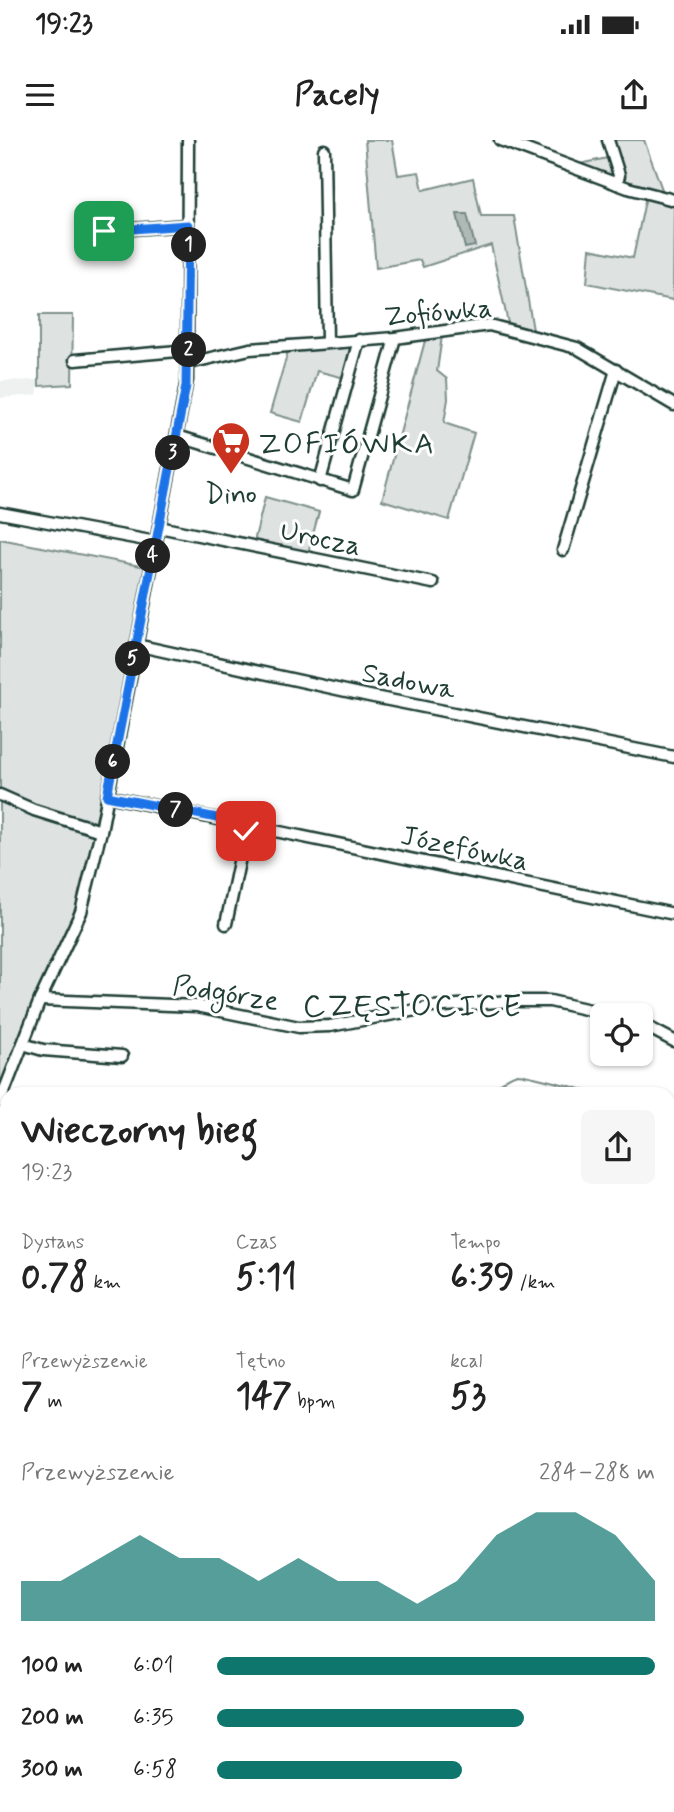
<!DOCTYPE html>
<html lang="pl">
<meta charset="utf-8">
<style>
body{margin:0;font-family:Mynerve,sans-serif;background:#f6f6f6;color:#222;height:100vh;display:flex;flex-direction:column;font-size:26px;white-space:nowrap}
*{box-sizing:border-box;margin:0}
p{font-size:23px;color:#767676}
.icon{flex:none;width:38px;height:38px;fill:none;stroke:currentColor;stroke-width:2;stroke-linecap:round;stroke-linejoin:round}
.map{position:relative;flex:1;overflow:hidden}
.sheet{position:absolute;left:0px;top:947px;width:676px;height:726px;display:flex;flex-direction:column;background:#fff;border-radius:21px 21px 0 0;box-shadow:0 2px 5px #0004}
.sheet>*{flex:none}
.buttons{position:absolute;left:590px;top:863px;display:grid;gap:14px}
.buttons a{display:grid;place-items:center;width:63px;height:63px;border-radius:10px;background:#fff;box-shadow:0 2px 5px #0004;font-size:35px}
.pin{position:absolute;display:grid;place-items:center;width:60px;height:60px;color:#fff;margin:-30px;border-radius:14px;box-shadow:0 4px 10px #0006}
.km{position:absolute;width:35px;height:35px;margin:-18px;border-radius:50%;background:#222;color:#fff;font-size:19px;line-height:35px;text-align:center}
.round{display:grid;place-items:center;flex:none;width:74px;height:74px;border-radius:10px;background:#f6f6f6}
.head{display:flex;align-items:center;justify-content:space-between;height:119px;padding:0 21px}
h1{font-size:38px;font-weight:700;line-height:52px}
.stats{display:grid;grid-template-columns:repeat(3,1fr);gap:10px;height:119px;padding:7px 21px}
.stats div{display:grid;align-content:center}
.stats b{font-size:35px;font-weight:700}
.stats small{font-size:19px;font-weight:400}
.stats p{font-size:19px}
.chart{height:196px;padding:14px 21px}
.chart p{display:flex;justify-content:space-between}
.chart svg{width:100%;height:126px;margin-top:7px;fill:#0f766e;opacity:.7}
ul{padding:0 21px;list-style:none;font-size:23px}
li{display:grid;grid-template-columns:112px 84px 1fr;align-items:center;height:52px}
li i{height:18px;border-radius:9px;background:#0f766e}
.status{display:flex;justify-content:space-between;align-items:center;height:49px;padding:0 35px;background:#fff;direction:ltr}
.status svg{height:19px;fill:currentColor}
header{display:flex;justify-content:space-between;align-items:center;height:91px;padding:0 21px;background:#fff;font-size:32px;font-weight:700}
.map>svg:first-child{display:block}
</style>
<div class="status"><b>19:23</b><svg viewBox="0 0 49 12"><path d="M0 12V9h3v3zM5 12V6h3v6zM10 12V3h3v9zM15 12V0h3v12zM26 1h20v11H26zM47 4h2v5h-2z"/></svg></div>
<header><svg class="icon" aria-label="menu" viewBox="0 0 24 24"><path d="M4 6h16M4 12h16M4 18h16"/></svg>Pacely<svg class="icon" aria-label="share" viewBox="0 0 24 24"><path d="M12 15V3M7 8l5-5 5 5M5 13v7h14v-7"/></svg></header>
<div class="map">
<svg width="674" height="1672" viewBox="0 0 674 1672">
<rect width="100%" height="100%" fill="#fff"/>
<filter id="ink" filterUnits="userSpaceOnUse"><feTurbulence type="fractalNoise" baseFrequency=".0143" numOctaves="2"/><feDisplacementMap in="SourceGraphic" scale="14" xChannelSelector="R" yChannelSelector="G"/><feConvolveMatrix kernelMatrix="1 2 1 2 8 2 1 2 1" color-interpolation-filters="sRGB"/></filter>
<g filter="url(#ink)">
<polygon fill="#eef1f0" points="39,240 37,255 0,258 0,241"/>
<g fill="#dee3e2" stroke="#7e908b" stroke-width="2">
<polygon points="365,0 392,0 398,35 419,32 423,50 473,38 481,76 514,76 533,190 508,183 491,105 423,127 420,120 376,128"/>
<polygon points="611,0 644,0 664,55 626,43"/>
<polygon points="612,17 616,33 613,39 575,25"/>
<polygon points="646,56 674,63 673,160 587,143 590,109 633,118"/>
<polygon points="39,175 73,175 72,244 39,246"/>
<polygon points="442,196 437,231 447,239 448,259 444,283 474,293 449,380 382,360 426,197"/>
<polygon points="356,203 349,239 317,231 302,282 270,273 289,208"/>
<polygon points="265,357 319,372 308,413 254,402"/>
<polygon points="0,399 146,427 95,686 36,668 0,653"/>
<polygon points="0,655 101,691 87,755 0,962"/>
</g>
<polygon fill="#afbab7" stroke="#758883" stroke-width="2" points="457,74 467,74 475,106 465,108"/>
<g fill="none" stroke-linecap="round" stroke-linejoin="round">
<g stroke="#758883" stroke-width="2">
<path d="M490,954C497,946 508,936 518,934C523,934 589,950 595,954"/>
<polyline points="668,1043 674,1043"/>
<polyline points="0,1047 7,1042"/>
</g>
<g stroke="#1f3d34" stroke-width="15">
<g id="minor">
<polyline points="500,0 628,48 674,60"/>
<polyline points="608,0 619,35 617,44"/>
<polyline points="324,10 327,202"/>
<polyline points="104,91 188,85"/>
<polyline points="75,220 189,210"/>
<polyline points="189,223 250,209 395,198 489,185 577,208 674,265"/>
<polyline points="177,296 353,350 395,198"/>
<polyline points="320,341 359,200"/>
<polyline points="0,373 156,402"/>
<polyline points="159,387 433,443"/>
<polyline points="563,410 616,230"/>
<polyline points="136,505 369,556 674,617"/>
<polyline points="0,655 34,670 101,691"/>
<polyline points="107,656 674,774"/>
<polyline points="226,784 247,684"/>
<polyline points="40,860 197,866 299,887 330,886 432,867 510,861 550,861 612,875"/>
<polyline points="640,883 674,901"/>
<polyline points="23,904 43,910 122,916"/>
<polyline points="0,962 40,860 81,772 101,691 187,240 188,0"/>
<polyline points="0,973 7,976"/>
<polyline points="668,1056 674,1058"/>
<polyline points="0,1070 7,1064"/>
<polyline points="0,1085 7,1089"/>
</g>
</g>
<use href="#minor" stroke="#fff" stroke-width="10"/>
</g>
</g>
<g fill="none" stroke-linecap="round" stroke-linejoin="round" filter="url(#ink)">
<g stroke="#fff" stroke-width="14">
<polyline id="route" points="104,91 188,85 186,246 107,656 247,684 246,691"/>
</g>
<use href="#route" stroke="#1a73e8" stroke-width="9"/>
</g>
<defs>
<g id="supermarket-pin" transform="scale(2.0125)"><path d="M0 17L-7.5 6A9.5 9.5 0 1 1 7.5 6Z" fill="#c8321e" stroke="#fff"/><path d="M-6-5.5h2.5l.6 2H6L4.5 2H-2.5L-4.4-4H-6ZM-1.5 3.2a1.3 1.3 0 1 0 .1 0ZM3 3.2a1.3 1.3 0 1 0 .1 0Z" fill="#fff"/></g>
</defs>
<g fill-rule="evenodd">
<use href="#supermarket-pin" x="231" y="301"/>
</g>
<g text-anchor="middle" stroke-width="6" stroke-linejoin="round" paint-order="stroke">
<g font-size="28" fill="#1f3d34" stroke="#fff">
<text transform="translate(438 171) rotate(-5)" y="10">Zofiówka</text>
<text transform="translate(321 397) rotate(12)" y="10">Urocza</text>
<text transform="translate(409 540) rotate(11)" y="10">Sadowa</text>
<text transform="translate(465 707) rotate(12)" y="10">Józefówka</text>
<text transform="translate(226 852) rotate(9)" y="10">Podgórze</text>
</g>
<g font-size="28" fill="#1f3d34" stroke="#fff">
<text x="231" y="363">Dino</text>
</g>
<g font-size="30" letter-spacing="2" fill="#1f3d34" stroke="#fff">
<text x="347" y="313">ZOFIÓWKA</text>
</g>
<g font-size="32" letter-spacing="2" fill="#1f3d34" stroke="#fff">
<text x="413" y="876">CZĘSTOCICE</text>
</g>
</g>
</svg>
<div class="buttons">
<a><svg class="icon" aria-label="locate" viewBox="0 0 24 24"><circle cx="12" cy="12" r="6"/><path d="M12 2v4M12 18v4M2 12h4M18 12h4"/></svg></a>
</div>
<div class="pin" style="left:104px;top:91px;background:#1e9e55"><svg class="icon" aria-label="arrive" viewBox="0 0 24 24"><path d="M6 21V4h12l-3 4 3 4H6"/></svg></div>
<div class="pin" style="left:246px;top:691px;background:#d93025"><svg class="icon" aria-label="check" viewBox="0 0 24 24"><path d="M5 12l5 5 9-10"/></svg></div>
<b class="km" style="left:189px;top:105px">1</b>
<b class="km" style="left:189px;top:210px">2</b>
<b class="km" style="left:173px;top:313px">3</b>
<b class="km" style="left:153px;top:416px">4</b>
<b class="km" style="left:133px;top:519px">5</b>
<b class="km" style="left:113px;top:622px">6</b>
<b class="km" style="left:176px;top:670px">7</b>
<section class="sheet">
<div class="head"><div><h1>Wieczorny bieg</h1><p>19:23</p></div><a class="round"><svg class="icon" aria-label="share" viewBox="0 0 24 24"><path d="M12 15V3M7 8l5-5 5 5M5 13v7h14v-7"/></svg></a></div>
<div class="stats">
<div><p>Dystans</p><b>0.78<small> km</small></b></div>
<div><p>Czas</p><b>5:11</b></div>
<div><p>Tempo</p><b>6:39<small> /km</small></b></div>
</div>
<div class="stats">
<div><p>Przewyższenie</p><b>7<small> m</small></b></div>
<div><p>Tętno</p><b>147<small> bpm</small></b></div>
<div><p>kcal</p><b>53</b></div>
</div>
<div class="chart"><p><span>Przewyższenie</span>284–288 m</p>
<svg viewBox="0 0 160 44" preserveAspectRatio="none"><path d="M0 44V30L10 30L20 22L30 14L40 22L50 22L60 30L70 22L80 30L90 30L100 38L110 30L120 14L130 6L140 6L150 14L160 30V44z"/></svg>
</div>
<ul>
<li><b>100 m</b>6:01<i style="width:100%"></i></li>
<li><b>200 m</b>6:35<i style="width:70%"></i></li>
<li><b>300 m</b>6:58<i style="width:56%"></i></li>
</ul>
</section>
</div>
